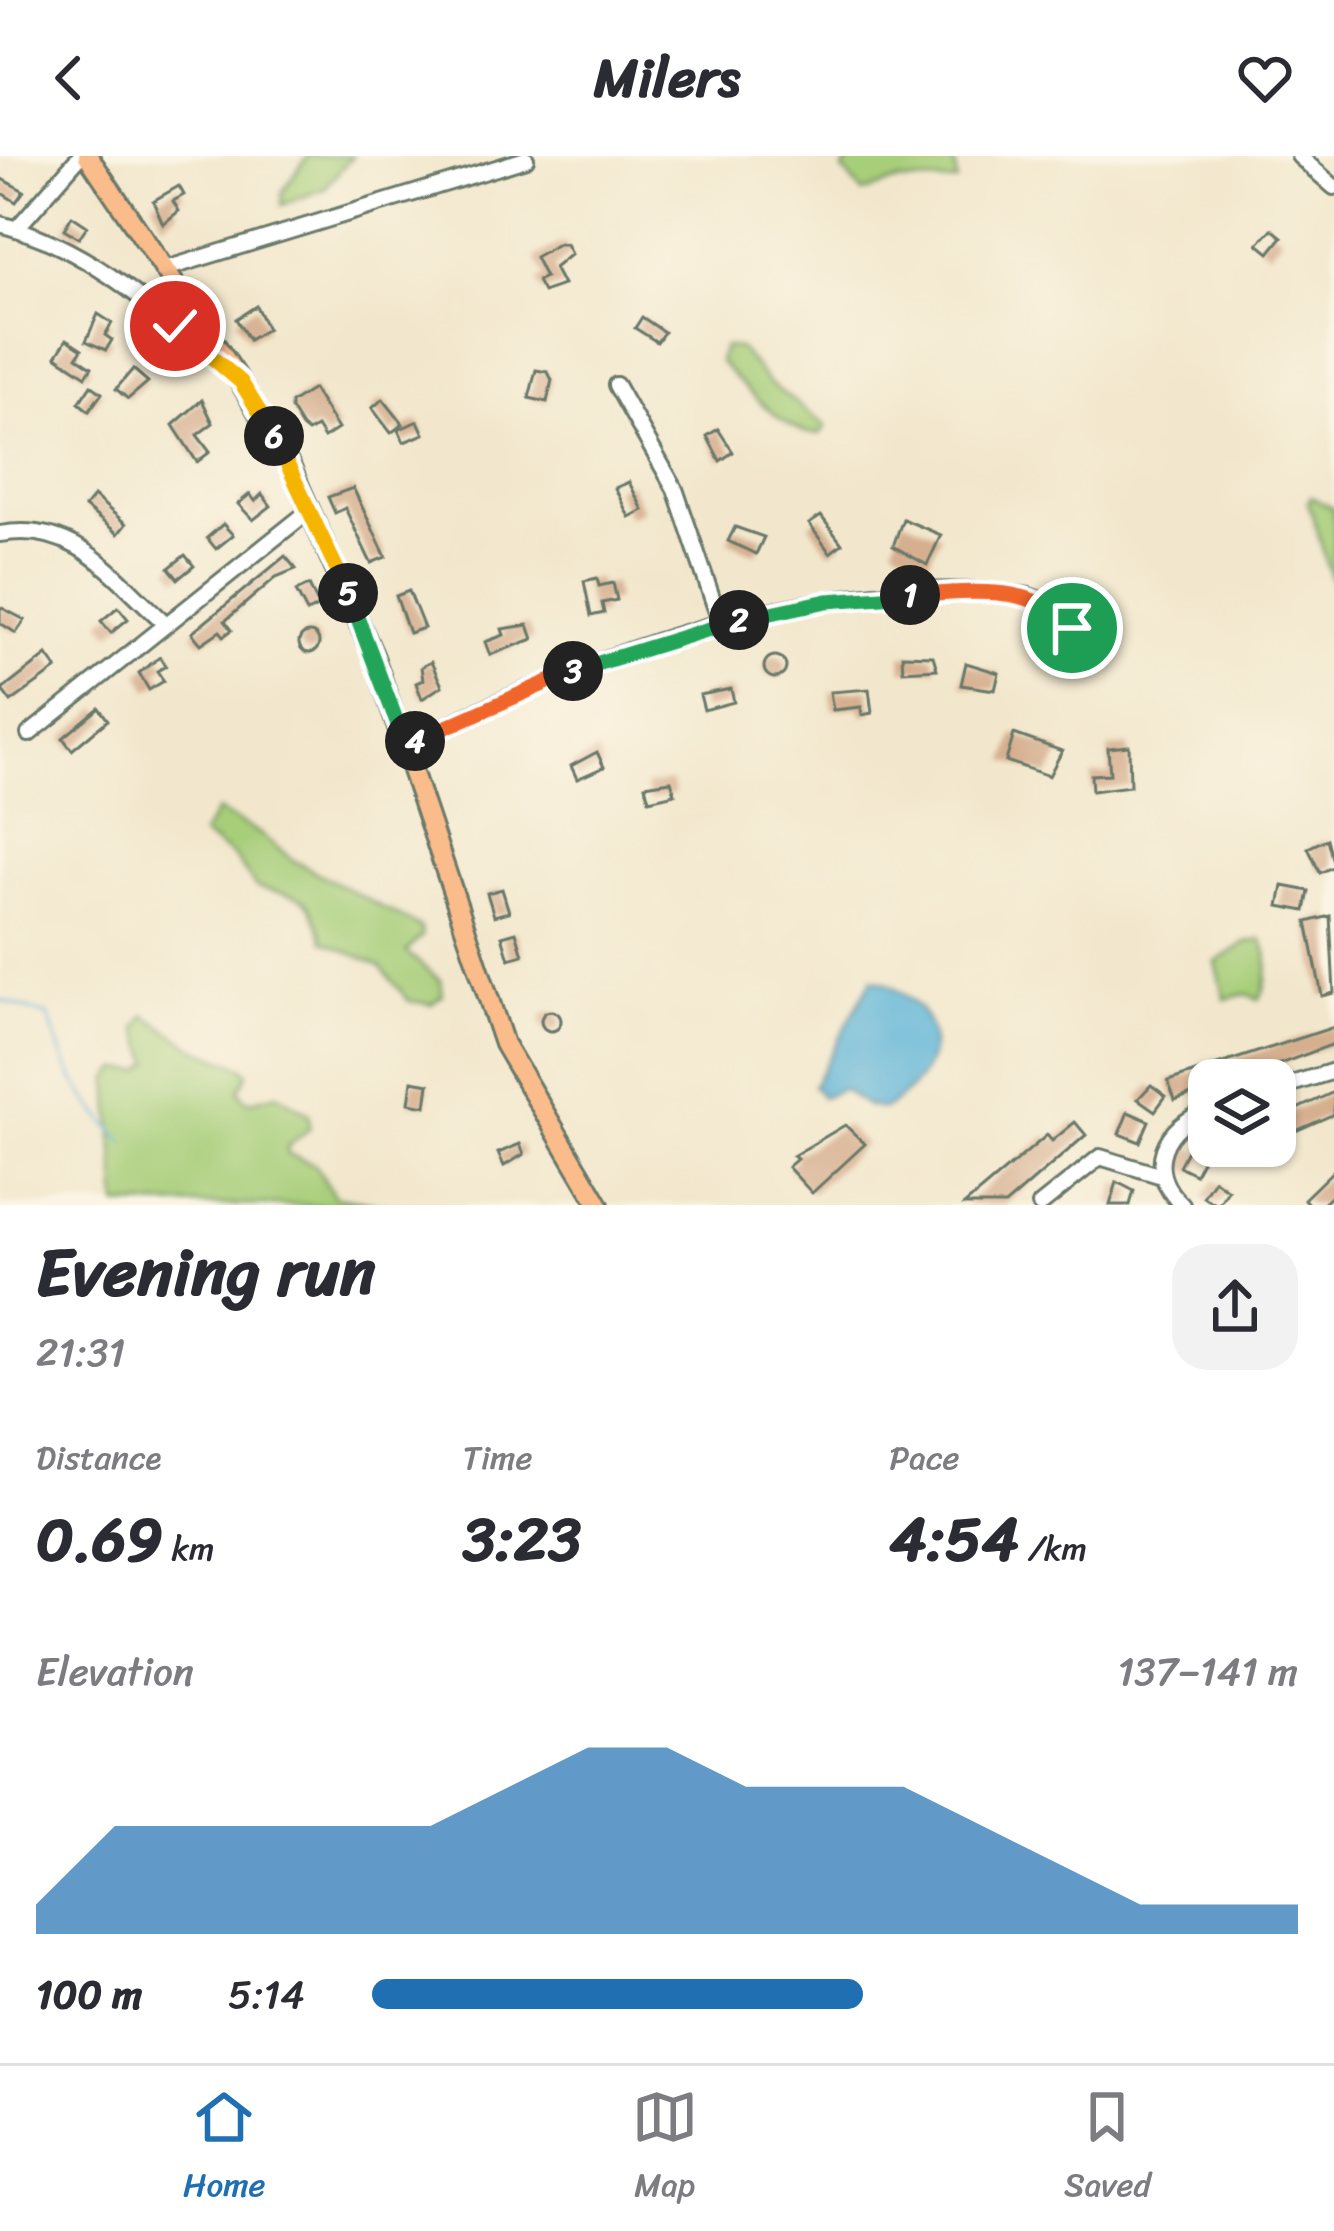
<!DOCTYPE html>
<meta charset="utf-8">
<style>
body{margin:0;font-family:Sriracha,sans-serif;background:#f2f2f3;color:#2b2b33;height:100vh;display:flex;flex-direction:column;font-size:45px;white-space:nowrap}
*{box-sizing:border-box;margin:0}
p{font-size:39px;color:#7c7c81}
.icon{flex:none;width:66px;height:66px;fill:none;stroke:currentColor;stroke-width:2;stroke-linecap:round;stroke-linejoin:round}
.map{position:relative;height:1049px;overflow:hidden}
.side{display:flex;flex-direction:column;background:#fff;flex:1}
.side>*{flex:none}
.controls{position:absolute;left:1188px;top:903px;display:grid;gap:24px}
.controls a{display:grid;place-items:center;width:108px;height:108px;border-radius:24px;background:#fff;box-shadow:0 3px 9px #0004;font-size:60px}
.pin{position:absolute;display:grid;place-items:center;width:102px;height:102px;color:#fff;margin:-51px;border:6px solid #fff;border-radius:50%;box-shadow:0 3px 12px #0007}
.km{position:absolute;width:60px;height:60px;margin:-30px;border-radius:50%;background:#222;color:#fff;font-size:33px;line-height:60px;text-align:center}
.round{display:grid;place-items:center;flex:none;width:126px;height:126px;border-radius:36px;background:#f2f2f3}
.head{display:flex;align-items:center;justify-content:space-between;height:204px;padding:0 36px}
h1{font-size:66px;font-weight:800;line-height:90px}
.metrics{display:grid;grid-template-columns:repeat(3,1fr);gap:18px;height:204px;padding:12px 36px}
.metrics div{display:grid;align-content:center}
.metrics b{font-size:60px;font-weight:800}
.metrics small{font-size:33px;font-weight:400}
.metrics p{font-size:33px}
.chart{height:336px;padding:24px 36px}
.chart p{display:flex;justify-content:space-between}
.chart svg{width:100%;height:216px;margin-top:12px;fill:#1f6fb2;opacity:.7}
ul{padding:0 36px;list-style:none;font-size:39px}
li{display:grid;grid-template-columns:192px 144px 1fr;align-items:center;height:90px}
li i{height:30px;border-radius:15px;background:#1f6fb2}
header{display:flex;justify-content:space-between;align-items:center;height:156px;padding:0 36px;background:#fff;font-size:54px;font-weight:800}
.tab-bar{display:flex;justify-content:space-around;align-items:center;height:168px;border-top:3px solid #e1e1e2;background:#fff;font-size:33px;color:#7c7c81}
.tab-bar a{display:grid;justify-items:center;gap:6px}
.tab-bar .active{color:#1f6fb2}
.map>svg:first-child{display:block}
</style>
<header><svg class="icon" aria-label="back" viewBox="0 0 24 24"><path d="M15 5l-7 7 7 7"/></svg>Milers<svg class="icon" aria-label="heart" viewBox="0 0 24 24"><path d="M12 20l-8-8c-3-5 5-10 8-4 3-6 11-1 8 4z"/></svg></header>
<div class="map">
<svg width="1334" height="1049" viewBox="0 0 1334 1049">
<rect width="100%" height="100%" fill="#fcf5e5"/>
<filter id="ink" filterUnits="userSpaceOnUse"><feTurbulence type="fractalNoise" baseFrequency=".00833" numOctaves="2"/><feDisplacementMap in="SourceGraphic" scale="24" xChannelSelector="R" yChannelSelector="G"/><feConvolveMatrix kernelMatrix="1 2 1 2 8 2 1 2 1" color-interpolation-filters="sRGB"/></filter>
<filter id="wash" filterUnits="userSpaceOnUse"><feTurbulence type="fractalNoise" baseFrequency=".004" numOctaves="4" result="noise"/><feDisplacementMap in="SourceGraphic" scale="48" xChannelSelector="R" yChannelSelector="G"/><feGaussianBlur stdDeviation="2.7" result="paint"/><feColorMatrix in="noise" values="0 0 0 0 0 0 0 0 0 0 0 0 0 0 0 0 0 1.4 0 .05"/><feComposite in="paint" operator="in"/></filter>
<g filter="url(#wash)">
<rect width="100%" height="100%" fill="#f2e7cc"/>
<g fill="#a7ce79" stroke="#638656" stroke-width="3">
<polygon points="308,0 352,0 324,33 282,49 282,36"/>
<polygon points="851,0 954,0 957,26 897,25 863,37 843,14"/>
<path d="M724,191L739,192L768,226L826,270L821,277C792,285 739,226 719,205Z"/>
<polygon points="1311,341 1334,353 1334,430 1308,346"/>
<path d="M217,655L257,676L293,704L421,772L422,780L406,796L441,825L443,839L431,848L409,845L380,810L324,785C307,732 304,744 256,731L233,700L202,679Z"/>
<path d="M1261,784C1272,795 1268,830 1259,843L1246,838L1225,843L1216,806L1246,787Z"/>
<polygon points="145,859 195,892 244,912 248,918 239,935 247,946 277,938 309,958 310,972 287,991 288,998 315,1009 335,1041 387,1049 118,1049 109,924 118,913 141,915 151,906 137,872"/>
</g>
<path fill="#5ab2d7" stroke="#3c7886" stroke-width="3" d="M872,823C886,825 895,832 906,840C954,876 930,928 883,953L867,950L842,933L822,941L813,930Z"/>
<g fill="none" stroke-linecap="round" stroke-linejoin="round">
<path stroke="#5ab2d7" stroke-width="3" d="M0,844L48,860C70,924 78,938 125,987"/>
</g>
<g id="blocks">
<g fill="#d6af8f">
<polygon points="0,22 24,35 16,46 0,36"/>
<polygon points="179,30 184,39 173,45 179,55 163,68 153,45"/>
<polygon points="72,60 87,70 79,82 64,73"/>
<polygon points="1272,73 1282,81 1269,97 1258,88"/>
<polygon points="558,88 566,88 571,98 554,112 563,129 543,136 537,125 545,121 535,101"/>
<polygon points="256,150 267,173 249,184 236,163"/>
<polygon points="98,158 112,167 105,179 112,184 106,194 86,185"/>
<polygon points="642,161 664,176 657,186 635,172"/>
<polygon points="67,183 82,193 77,201 92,211 86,220 56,200"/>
<polygon points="133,213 148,226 128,243 116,233"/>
<polygon points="536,214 548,216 552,224 547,246 529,242"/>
<polygon points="91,229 102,237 89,255 79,247"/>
<polygon points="313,233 338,273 324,282 317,271 308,276 302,271 291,253 291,247"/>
<polygon points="383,243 403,268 391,277 372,252"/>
<polygon points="202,244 213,267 197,279 210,296 197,306 173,269"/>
<polygon points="418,265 424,278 404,286 398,274"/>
<polygon points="718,273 733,296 720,305 707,280"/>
<polygon points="629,326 643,354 629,361 615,332"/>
<polygon points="353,332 386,401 371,407 345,352 335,357 328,341"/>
<polygon points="250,338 255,345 262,338 271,350 253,364 238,348"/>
<polygon points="94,340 126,368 118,378 85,351"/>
<polygon points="821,360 842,388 830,397 809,368"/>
<polygon points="903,363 941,379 927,409 893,390"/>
<polygon points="223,368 233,379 216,393 207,382"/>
<polygon points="735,371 764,381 756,398 728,385"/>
<polygon points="185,399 194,410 178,423 169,412"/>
<polygon points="285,400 296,413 276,421 225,465 232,474 224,480 220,475 201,488 192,477"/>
<polygon points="597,422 599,430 613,427 617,444 602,447 604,457 591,460 584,425"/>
<polygon points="309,429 319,450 307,456 296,435"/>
<polygon points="409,435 424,472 409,477 396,440"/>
<polygon points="0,451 25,464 16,477 0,467"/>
<polygon points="118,451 128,463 111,477 101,465"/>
<polygon points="528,469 533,483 490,499 485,486 504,479 502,473"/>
<circle cx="309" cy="487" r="10"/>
<polygon points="47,499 57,513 11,546 2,534"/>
<polygon points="902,499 933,500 937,513 903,515"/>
<circle cx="775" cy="511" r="11"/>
<polygon points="160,501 166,510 157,515 164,525 149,534 139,517"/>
<polygon points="431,506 442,530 422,543 416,527 423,524 421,511"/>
<polygon points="966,507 999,517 995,534 961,529"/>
<polygon points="731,533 734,546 704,554 700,539"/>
<polygon points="869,533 872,557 862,559 861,551 833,554 830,536"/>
<polygon points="99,552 108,564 72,594 63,582"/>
<polygon points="1014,578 1062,595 1049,620 1006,605"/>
<polygon points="1129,590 1130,630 1092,635 1091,619 1110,618 1108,592"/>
<polygon points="597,596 604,611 577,623 571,610"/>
<polygon points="671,625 675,638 649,644 645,629"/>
<polygon points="1327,683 1334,710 1320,717 1308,692"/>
<polygon points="1283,730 1309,735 1305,755 1279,750"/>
<polygon points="502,733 509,756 494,760 487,737"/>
<polygon points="1330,760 1334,837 1322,840 1307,766"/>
<polygon points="516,776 523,799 509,803 502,780"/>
<circle cx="551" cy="865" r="10"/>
<polygon points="1334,871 1334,888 1236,924 1209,924 1209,932 1175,944 1168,925"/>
<polygon points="412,925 429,928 426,950 409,947"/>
<polygon points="1151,929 1166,940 1155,955 1138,943"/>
<polygon points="1334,936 1334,958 1275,984 1275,963"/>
<polygon points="1128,956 1149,965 1140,986 1119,978"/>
<polygon points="1075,966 1086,979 1005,1049 964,1049 1047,979 1052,985"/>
<polygon points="845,969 865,988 812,1037 788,1011 797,1003 793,1000"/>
<polygon points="520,988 524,998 504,1010 498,997"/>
<polygon points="1189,991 1205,999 1195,1018 1179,1010"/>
<polygon points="1334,1014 1334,1038 1322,1049 1309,1049 1304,1043"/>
<polygon points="1214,1024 1228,1034 1218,1049 1203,1041"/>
<polygon points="1117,1026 1134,1035 1130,1049 1110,1049"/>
</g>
</g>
</g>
<g filter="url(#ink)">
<use href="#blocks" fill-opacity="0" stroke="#697869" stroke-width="3"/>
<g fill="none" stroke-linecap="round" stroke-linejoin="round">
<g stroke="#697869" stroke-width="20">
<g id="minor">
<polyline points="1299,0 1334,31"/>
<path d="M0,68C91,92 155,153 225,213"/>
<polyline points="17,72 80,0"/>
<polyline points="162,114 526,3"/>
<polyline points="616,229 675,333 721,468"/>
<path d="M0,378C76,364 113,421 165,467"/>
<polyline points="29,578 310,354"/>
<path d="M406,589C584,501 827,410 1029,440C1061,450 1083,477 1081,509"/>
<polyline points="1275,933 1334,915"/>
<polyline points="1040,1049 1100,1001 1162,1020"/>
<path d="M1182,1049C1143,1013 1164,969 1209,954"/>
</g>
</g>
<g stroke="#697869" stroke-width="24">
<polyline id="major" points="88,0 241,227 291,312 374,501 504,888 599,1049"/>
</g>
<use href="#minor" stroke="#fff" stroke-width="14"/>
<use href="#major" stroke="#fabc8b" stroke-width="18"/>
</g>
</g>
<g fill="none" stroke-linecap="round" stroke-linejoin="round" filter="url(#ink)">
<g stroke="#fff" stroke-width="24">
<path id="split-1" d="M910,439C967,438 1032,424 1072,472"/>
</g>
<g stroke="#fff" stroke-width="24">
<polyline id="split-2" points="739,464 827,445 910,439"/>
</g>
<g stroke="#fff" stroke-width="24">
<polyline id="split-3" points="573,515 739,464"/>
</g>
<g stroke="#fff" stroke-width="24">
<polyline id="split-4" points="415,585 573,515"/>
</g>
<g stroke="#fff" stroke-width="24">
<polyline id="split-5" points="348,437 406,590 415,585"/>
</g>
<g stroke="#fff" stroke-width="24">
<polyline id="split-6" points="274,280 348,437"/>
</g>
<g stroke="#fff" stroke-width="24">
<polyline id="split-7" points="175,170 241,226 274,280"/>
</g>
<use href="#split-1" stroke="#f0652b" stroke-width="15"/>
<use href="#split-2" stroke="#22a559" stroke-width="15"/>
<use href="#split-3" stroke="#22a559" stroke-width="15"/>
<use href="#split-4" stroke="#f0652b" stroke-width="15"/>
<use href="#split-5" stroke="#22a559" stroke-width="15"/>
<use href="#split-6" stroke="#f5b400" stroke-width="15"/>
<use href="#split-7" stroke="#f5b400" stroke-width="15"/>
</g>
</svg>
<div class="controls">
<a><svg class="icon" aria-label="layers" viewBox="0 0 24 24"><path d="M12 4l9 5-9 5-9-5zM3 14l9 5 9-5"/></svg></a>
</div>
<div class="pin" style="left:1072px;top:472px;background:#1e9e55"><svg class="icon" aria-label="arrive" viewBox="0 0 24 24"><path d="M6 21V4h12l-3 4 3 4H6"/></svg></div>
<div class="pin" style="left:175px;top:170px;background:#d93025"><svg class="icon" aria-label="check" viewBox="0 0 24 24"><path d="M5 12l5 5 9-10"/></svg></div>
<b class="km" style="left:910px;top:439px">1</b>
<b class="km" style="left:739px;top:464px">2</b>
<b class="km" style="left:573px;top:515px">3</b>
<b class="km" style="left:415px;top:585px">4</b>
<b class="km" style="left:348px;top:437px">5</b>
<b class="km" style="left:274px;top:280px">6</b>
</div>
<section class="side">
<div class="head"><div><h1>Evening run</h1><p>21:31</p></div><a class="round"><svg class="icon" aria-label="share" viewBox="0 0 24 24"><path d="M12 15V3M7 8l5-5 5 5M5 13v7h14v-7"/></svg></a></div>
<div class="metrics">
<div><p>Distance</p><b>0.69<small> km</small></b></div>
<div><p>Time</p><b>3:23</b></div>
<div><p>Pace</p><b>4:54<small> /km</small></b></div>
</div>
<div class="chart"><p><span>Elevation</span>137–141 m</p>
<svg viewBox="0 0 160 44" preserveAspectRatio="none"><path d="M0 44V38L10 22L20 22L30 22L40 22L50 22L60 14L70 6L80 6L90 14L100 14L110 14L120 22L130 30L140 38L150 38L160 38V44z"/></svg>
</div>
<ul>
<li><b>100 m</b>5:14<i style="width:53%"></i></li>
</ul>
</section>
<nav class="tab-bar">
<a class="active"><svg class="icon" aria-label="home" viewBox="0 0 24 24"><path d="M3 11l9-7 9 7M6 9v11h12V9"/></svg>Home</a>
<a><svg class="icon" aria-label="map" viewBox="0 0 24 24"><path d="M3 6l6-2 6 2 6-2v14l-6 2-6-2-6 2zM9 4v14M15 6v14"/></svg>Map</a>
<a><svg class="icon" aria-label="saved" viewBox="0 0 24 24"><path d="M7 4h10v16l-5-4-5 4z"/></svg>Saved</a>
</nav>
